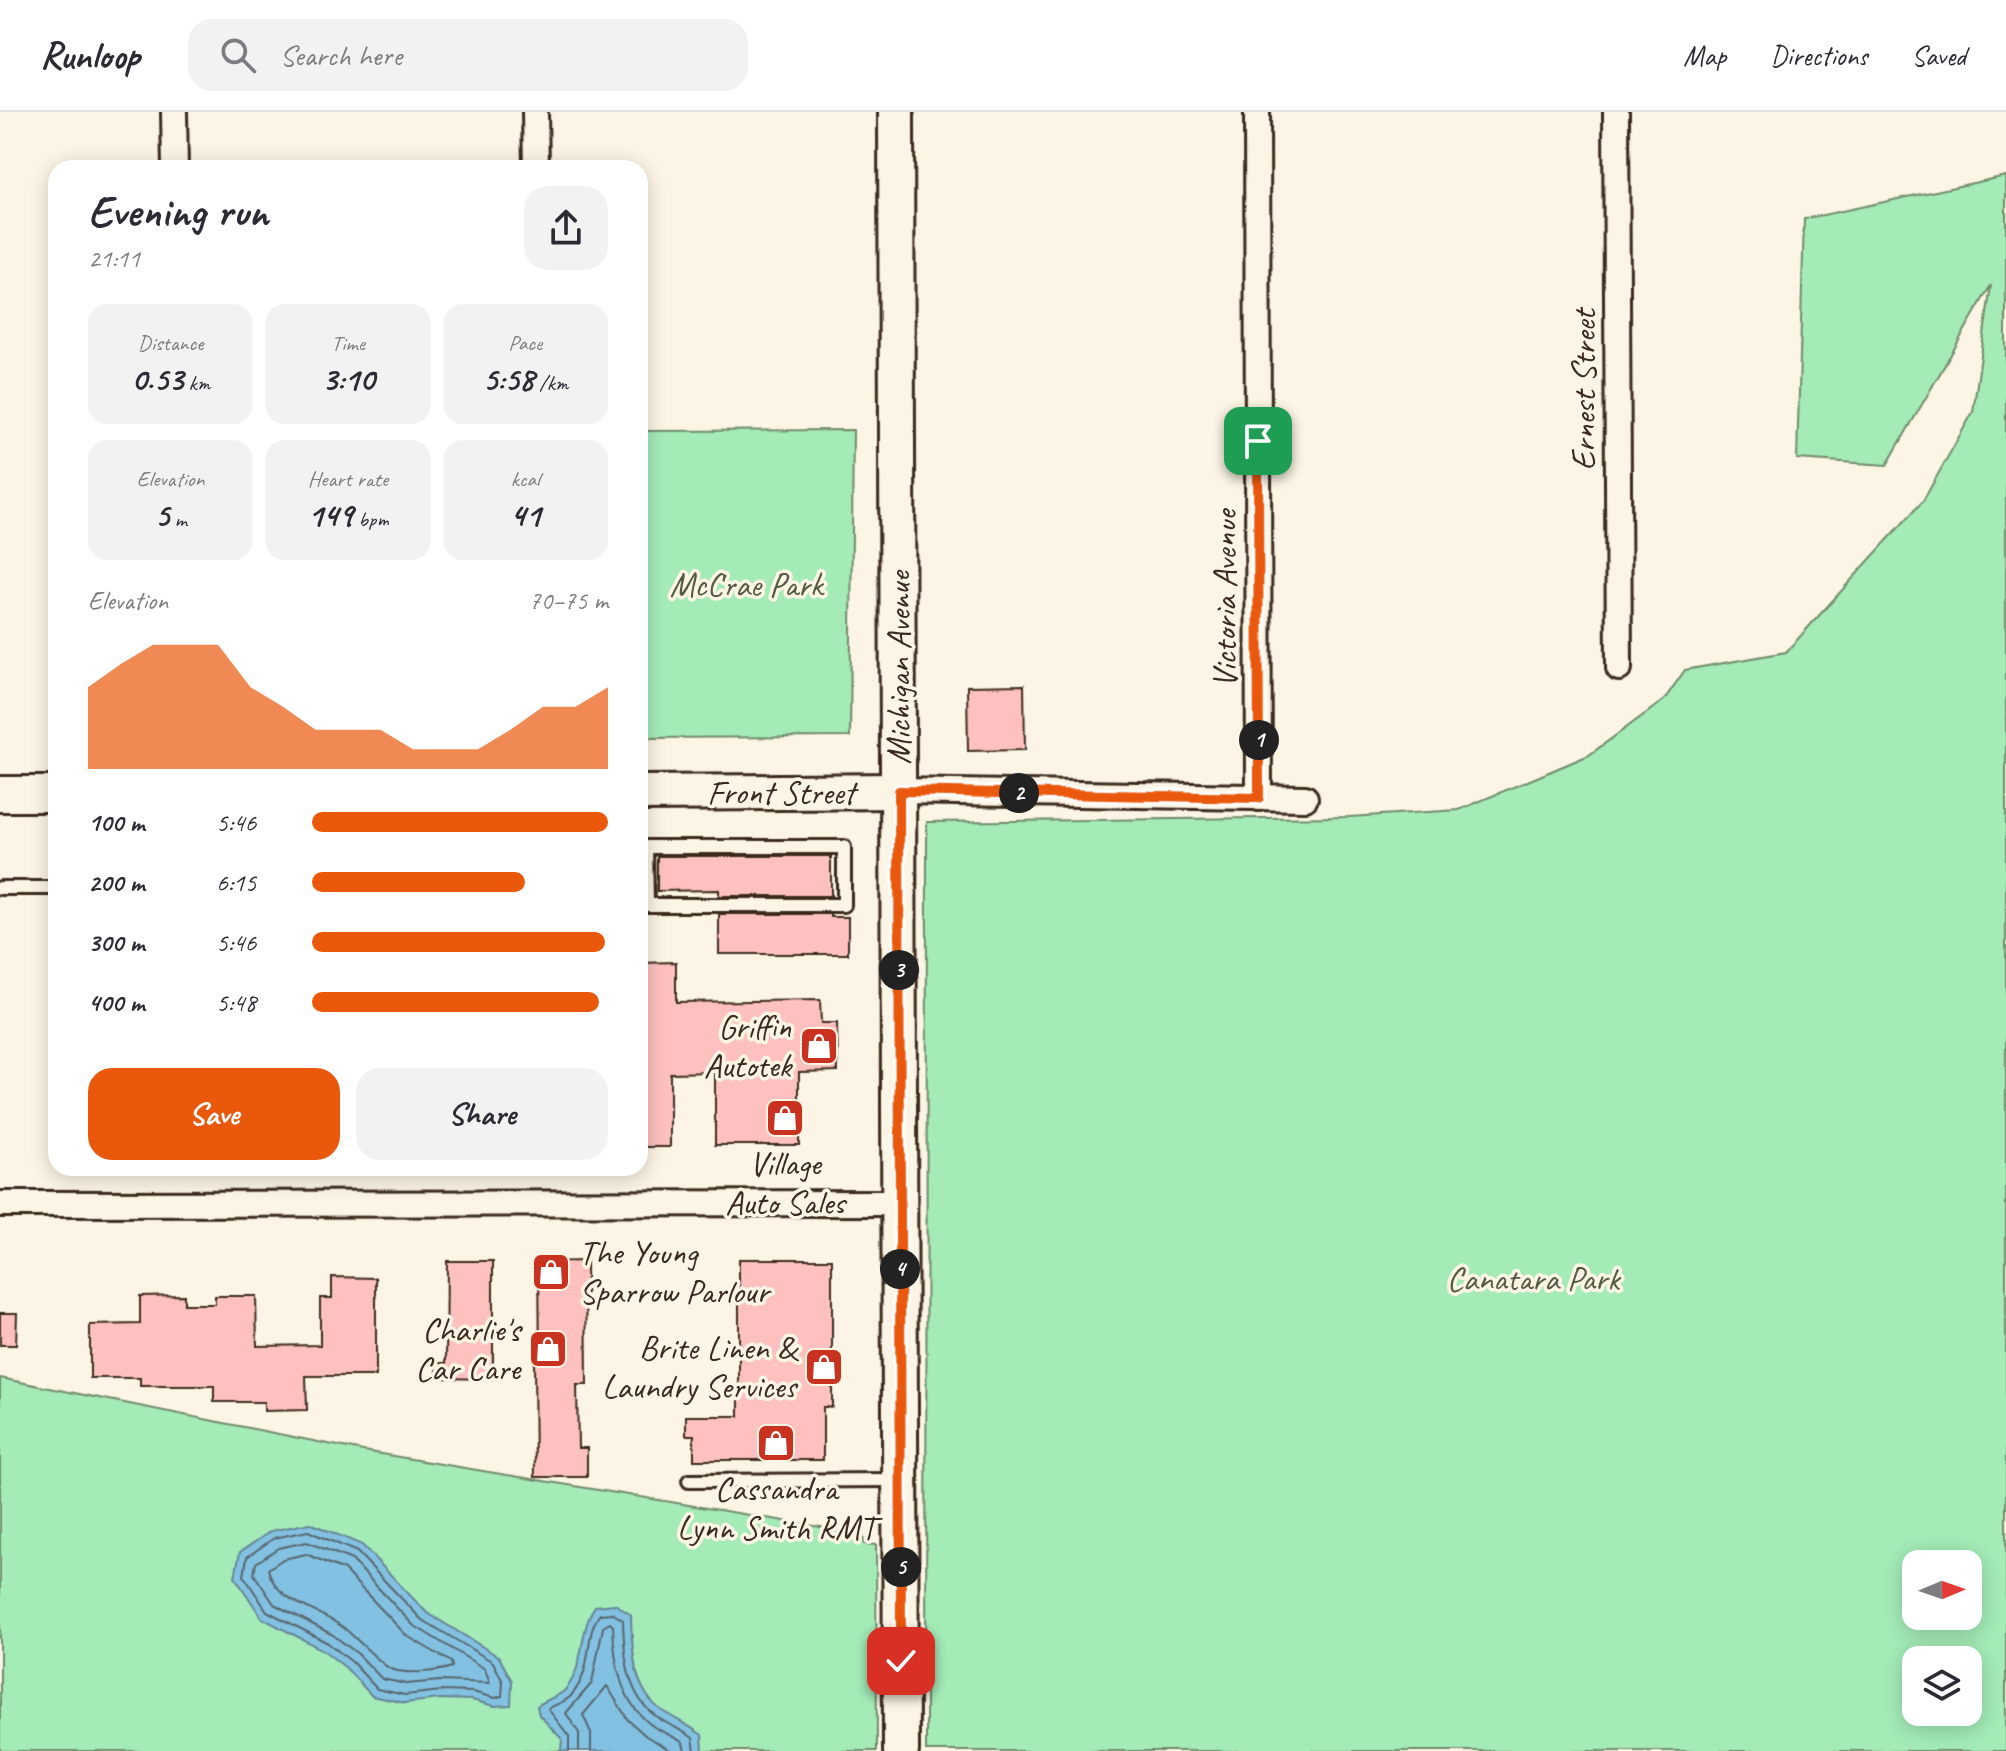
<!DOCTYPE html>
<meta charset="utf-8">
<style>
body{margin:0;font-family:Caveat,sans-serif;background:#f2f2f3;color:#2b2b33;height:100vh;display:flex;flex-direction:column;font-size:30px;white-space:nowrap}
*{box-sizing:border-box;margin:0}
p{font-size:26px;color:#7c7c81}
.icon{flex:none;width:44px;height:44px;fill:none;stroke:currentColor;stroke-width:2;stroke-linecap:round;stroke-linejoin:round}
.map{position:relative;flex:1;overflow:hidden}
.details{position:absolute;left:48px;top:48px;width:600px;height:1016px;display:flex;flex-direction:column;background:#fff;border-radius:24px;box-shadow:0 4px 20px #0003}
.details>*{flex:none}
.needle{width:52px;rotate:88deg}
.fabs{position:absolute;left:1902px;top:1438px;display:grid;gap:16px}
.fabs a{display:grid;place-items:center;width:80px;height:80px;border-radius:16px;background:#fff;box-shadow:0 4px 20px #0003;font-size:40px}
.pin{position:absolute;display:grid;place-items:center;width:68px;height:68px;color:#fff;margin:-34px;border-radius:16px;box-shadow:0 4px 12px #0006}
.km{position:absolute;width:40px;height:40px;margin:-20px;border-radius:50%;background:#222;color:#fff;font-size:22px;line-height:40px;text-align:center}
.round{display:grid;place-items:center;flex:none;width:84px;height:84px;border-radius:24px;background:#f2f2f3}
.head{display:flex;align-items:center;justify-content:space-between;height:136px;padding:0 40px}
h1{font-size:44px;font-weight:600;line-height:60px}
.figures{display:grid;grid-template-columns:repeat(3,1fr);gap:12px;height:136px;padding:8px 40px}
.figures div{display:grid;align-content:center;border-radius:20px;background:#f2f2f3;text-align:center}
.figures b{font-size:34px;font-weight:600}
.figures small{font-size:22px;font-weight:400}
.figures p{font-size:22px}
.chart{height:224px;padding:16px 40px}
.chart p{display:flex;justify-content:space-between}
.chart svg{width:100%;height:144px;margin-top:8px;fill:#ea580c;opacity:.7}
.primary-button{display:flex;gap:16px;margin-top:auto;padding:16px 40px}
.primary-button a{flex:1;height:92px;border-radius:24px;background:#ea580c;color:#fff;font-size:32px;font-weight:600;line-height:92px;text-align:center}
.primary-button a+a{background:#f2f2f3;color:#2b2b33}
ul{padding:0 40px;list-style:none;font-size:26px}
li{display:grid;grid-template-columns:128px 96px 1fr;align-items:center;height:60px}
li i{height:20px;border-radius:10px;background:#ea580c}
header{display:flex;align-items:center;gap:48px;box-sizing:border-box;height:112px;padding:0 40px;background:#fff;border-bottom:2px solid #e1e1e2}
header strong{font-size:38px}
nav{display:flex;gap:44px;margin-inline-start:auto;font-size:28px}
.search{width:560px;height:72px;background:#f2f2f3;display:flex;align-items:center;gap:20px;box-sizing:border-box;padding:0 28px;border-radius:24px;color:#7c7c81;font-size:30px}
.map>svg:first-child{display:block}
</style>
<header>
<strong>Runloop</strong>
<div class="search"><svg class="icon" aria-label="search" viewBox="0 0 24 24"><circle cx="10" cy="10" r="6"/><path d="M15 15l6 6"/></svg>Search here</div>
<nav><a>Map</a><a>Directions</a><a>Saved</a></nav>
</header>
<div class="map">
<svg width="2006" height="1639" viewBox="0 0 2006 1639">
<rect width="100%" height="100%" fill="#fcf5e5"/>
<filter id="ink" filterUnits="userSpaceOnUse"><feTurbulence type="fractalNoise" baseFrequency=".0125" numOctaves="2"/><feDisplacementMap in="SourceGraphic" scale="16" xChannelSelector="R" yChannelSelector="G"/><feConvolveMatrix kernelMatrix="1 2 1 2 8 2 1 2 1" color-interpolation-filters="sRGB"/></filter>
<g filter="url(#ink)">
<g fill="#a4ebb8" stroke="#708a6b" stroke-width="2" fill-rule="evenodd">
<path d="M2006,64V1639H926L927,710L1349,705L1459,698L1589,643L1664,588L1685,558L1786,540L1923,389L1973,300L1991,173L1887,353L1797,347L1804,107ZM1916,1452H1968V1504H1916ZM1916,1548H1968V1600H1916Z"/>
<polygon points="853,318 850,625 640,626 640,319"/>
<polygon points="0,1266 363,1339 863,1422 864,1432 876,1433 877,1639 0,1639"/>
</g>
<g fill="#83c1e3" stroke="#668594" stroke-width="2">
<polygon points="310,1411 362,1433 426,1500 499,1545 512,1569 511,1593 494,1594 472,1588 440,1587 405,1591 372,1584 346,1556 323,1538 262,1506 235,1465 240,1440 271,1419"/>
<path d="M615,1492L631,1503C632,1536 632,1580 664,1600C677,1608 690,1614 702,1623L703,1639H561L562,1627L539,1603L537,1594C545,1588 558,1585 565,1578C586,1554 578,1520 595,1494Z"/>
</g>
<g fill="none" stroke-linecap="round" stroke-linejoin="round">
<g stroke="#58666d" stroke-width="2">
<polygon points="308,1419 357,1440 421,1507 493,1550 503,1570 502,1584 495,1586 473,1580 441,1579 405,1583 377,1577 352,1550 328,1531 267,1499 244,1464 247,1445 274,1426"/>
<polygon points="307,1430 352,1448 413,1513 485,1557 490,1571 440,1569 406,1572 382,1567 358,1542 333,1523 274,1492 254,1462 256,1451 278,1436"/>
<path d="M306,1442L344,1458L407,1524L451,1550L452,1555C436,1560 407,1563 391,1557C384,1555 354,1524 344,1516C319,1497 276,1491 268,1457L283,1447Z"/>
<path d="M569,1639V1624L548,1597C555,1592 563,1591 570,1585C596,1556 582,1525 600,1502L612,1501L623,1508C624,1543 626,1586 660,1607C671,1614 682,1618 693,1626L695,1639"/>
<path d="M579,1639V1621L566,1601L592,1571L603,1515L610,1511L613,1514C614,1550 620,1588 650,1612C660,1620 673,1623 683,1631L685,1639"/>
<polyline points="591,1639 591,1621 583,1603 607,1574 628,1608 646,1624 672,1639"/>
</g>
</g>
<g fill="#fec1c0" stroke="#3b2a1e" stroke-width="2">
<polygon points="1024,573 1025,638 968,639 967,574"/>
<polygon points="657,744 831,744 831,784 719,784 719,778 657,779"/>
<polygon points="719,802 831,802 831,805 848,805 848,842 719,842"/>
<polygon points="676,850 676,890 820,888 821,911 837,911 838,959 799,960 799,1033 715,1033 715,960 670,961 670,1035 640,1035 640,851"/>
<polygon points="739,1147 832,1147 832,1295 823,1295 823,1348 694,1348 694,1323 686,1323 686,1304 739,1304"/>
<polygon points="447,1149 493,1149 493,1267 437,1266 437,1251 446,1251"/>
<polygon points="586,1149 587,1273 577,1273 578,1336 587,1336 587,1365 535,1365 534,1251 540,1251 539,1150"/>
<polygon points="332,1165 376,1166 376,1264 306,1264 307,1298 264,1299 264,1290 214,1290 214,1274 140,1274 140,1266 90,1266 90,1213 140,1212 140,1184 184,1183 184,1192 215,1192 215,1184 256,1184 257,1234 320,1233 320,1186 332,1186"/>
<polygon points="0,1201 17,1201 16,1233 0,1233"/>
</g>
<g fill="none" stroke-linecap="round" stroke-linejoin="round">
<g stroke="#3b2a1e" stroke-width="18">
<g id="lane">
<polyline points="640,735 844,735 844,793 640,793"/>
<polyline points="646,735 647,793"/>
<polyline points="0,776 56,776"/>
<polyline points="689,1369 897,1368"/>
</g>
</g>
<g stroke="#3b2a1e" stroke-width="30">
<g id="street">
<polyline points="174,0 175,56"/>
<polyline points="535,0 536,56"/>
<polyline points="1257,0 1259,686"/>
<polyline points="1616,0 1619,556"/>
<polyline points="899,679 1305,686"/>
<polyline points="0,1092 900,1091"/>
</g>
</g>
<g stroke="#3b2a1e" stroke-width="40">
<g id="secondary">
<polyline points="896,0 901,1639"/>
<polyline points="640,681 899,679"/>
<polyline points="0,682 56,682"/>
</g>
</g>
<use href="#lane" stroke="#fcf5e5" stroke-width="12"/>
<use href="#street" stroke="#fcf5e5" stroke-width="24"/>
<use href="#secondary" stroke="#fcf5e5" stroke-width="34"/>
</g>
</g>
<g fill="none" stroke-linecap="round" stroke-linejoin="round" filter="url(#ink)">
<g stroke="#fff" stroke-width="16">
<polyline id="route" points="901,1549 899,679 1259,686 1258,329"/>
</g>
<use href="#route" stroke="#ea580c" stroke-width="10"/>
</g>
<defs>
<g id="shop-square" transform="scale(2)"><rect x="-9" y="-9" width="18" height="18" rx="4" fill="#c8321e" stroke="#fcf5e5"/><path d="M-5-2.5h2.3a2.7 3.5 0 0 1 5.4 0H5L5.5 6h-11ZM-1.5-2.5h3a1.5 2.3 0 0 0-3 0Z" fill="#fff"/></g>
</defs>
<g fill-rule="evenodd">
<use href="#shop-square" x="819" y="934"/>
<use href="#shop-square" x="785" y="1006"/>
<use href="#shop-square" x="551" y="1160"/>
<use href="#shop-square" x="548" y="1237"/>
<use href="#shop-square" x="824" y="1255"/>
<use href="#shop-square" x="776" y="1331"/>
</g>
<g text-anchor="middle" stroke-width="7" stroke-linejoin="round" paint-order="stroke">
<g font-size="34" fill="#3b2a1e" stroke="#fcf5e5">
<text transform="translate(1583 278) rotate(-90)" y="12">Ernest Street</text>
<text transform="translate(1224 487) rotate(-90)" y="12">Victoria Avenue</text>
<text transform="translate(898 556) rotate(-90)" y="12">Michigan Avenue</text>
<text x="781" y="692">Front Street</text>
</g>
<g font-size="34" fill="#555a44" stroke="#fcf5e5">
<text x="746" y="484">McCrae Park</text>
<text x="1533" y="1178">Canatara Park</text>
</g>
<g font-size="34" fill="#3b2a1e" stroke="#fcf5e5" text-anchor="end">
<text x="791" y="926">Griffin<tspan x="791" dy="39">Autotek</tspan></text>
<text x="785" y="1063" text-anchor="middle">Village<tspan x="785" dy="39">Auto Sales</tspan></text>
<text x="579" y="1152" text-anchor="start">The Young<tspan x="579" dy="39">Sparrow Parlour</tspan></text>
<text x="520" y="1229">Charlie's<tspan x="520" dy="39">Car Care</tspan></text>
<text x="796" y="1247">Brite Linen &amp;<tspan x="796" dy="39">Laundry Services</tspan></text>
<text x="776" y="1388" text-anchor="middle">Cassandra<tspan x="776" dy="39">Lynn Smith RMT</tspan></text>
</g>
</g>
</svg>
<div class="fabs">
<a><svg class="needle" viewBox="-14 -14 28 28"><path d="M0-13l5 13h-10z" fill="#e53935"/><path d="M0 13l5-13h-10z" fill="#7c7c81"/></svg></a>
<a><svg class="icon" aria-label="layers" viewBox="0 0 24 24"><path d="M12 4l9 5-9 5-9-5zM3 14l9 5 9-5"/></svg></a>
</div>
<div class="pin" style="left:1258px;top:329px;background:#1e9e55"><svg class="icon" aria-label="arrive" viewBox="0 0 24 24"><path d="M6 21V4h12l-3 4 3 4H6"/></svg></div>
<div class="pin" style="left:901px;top:1549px;background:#d93025"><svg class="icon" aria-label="check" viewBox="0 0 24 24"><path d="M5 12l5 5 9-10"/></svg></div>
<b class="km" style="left:1259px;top:628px">1</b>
<b class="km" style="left:1019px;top:681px">2</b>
<b class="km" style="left:899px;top:858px">3</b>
<b class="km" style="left:900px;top:1157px">4</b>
<b class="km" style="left:901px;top:1455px">5</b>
<section class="details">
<div class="head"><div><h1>Evening run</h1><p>21:11</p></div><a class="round"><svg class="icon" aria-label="share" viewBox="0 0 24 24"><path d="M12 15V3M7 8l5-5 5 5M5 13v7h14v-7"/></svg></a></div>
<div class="figures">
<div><p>Distance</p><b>0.53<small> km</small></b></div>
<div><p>Time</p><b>3:10</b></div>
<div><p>Pace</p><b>5:58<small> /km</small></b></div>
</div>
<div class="figures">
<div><p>Elevation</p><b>5<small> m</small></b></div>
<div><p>Heart rate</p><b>149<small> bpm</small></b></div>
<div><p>kcal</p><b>41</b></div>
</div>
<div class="chart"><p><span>Elevation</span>70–75 m</p>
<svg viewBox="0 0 160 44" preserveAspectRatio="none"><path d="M0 44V19L10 12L20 6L30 6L40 6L50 19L60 25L70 32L80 32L90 32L100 38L110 38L120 38L130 32L140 25L150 25L160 19V44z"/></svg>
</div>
<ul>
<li><b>100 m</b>5:46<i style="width:100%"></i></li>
<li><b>200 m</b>6:15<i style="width:72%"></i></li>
<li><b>300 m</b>5:46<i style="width:99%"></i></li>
<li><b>400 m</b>5:48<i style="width:97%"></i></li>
</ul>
<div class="primary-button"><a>Save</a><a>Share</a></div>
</section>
</div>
